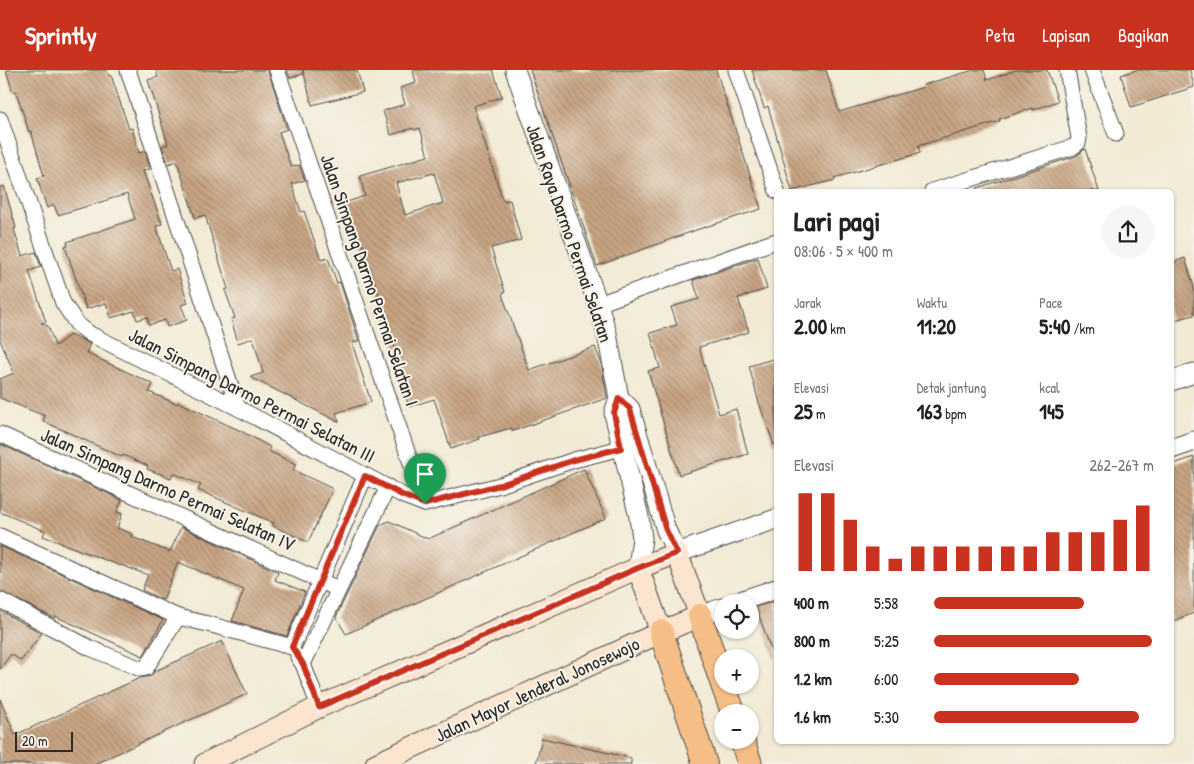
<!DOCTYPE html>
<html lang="id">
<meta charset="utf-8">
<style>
body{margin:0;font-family:"Patrick Hand",sans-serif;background:#f6f6f6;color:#222;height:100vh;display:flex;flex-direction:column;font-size:19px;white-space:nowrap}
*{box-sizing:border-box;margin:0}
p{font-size:16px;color:#767676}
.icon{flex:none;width:28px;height:28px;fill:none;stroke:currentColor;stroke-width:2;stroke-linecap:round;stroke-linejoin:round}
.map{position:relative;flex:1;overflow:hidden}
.sheet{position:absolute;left:774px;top:119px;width:400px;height:555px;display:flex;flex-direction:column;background:#fff;border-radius:8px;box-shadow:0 1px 4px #0004}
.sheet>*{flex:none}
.tools{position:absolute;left:714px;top:524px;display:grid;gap:10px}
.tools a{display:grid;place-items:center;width:45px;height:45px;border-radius:50%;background:#fff;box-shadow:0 1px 4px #0004;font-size:25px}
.scale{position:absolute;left:15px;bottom:12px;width:58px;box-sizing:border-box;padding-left:5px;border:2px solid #2b2b2b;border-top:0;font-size:14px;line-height:18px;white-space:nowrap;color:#2b2b2b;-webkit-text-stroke:4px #f7f3e8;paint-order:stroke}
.pin{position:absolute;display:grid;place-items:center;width:42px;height:42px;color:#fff;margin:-51px -21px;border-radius:50% 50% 50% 0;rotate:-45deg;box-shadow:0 0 5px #0007}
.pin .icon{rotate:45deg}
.round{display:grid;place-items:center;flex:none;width:52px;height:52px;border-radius:26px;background:#f6f6f6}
.overview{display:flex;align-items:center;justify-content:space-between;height:85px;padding:0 20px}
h1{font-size:28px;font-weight:700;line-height:38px}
.metrics{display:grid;grid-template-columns:repeat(3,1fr);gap:8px;height:85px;padding:5px 20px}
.metrics div{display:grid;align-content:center}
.metrics b{font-size:21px;font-weight:700}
.metrics small{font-size:14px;font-weight:400}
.metrics p{font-size:14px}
.chart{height:140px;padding:10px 20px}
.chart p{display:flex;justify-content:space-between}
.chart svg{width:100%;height:90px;margin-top:5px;stroke:#c8321e;stroke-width:6}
ul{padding:0 20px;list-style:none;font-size:16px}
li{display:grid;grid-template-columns:80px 60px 1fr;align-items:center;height:38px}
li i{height:12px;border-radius:6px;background:#c8321e}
header{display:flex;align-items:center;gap:30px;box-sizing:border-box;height:70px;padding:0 25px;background:#c8321e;color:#fff}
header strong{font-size:24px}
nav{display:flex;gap:28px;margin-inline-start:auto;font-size:18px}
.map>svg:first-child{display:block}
</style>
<header>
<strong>Sprintly</strong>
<nav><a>Peta</a><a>Lapisan</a><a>Bagikan</a></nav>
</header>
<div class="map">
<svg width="1194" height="694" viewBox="0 0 1194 694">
<defs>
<pattern id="building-back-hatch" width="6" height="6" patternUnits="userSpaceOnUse" patternTransform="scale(1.25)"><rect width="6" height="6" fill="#c8a483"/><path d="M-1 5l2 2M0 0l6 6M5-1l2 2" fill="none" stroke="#a3866b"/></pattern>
</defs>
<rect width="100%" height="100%" fill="#f7f3e8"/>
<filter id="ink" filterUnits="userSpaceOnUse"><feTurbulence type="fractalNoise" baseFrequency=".02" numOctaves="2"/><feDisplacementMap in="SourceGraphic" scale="10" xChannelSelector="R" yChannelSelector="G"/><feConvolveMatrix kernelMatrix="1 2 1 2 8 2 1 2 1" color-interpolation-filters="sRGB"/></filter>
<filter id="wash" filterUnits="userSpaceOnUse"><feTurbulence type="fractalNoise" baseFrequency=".0096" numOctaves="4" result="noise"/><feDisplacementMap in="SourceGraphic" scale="20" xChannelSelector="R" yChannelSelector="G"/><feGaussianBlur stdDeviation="1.12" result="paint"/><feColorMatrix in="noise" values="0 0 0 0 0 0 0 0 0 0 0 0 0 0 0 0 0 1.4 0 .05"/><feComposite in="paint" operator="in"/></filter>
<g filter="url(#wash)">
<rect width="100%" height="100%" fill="#f2ead4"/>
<g id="blocks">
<g fill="url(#building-back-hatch)" fill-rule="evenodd">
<polygon points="6,0 107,0 109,6 111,5 129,59 132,58 139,83 145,81 150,99 143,101 162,154 156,156 171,201 177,199 188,233 181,235 187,250 167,257 165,250 149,255 147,247 137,250 134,241 111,248 106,233 86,239 65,176 68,175 67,172 135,149 127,124 58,145 54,135 47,138 37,108 44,106 31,61 29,62 16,21 13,22"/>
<polygon points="156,0 268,0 287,59 279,62 291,97 299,95 305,110 292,114 301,142 304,141 321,190 328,188 337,213 340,212 359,271 352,273 371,332 336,343 339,352 250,307 263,303 253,268 238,273 231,249 235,248 225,220 228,219 205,145 195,148 177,91 168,94 162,76 168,74 148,10 158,7"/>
<polygon points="287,0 303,0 303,4 290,8"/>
<polygon points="303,0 357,0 363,22 312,35"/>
<path d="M413,0H493L502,27L473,36L503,131L510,130L521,170L491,178L505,222L502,224L514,258L529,300L595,277L601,292L607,328L513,361L511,358L479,367L480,369L451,379L434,329L409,337L404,321L406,320L397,288H398L380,228L362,174L356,175L344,133L365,126L360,106L428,86L420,58L414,60L413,58L391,65L383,41L405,34L400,18L416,13ZM434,103L443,133L405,145L396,113Z"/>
<polygon points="530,0 716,0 761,139 699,159 597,196"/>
<polygon points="752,0 826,0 839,42 924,17 923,15 974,0 984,0 987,10 1016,0 1047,0 1058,31 1033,40 1033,38 999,49 1000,51 918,76 920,83 834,108 835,110 792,121 768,36 764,38"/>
<polygon points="1136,0 1190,0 1194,17 1131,37 1121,5"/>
<polygon points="1085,79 1099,121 978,121 977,118 1076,86"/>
<polygon points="4,116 16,158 14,159 22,186 36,182 41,197 29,201 46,252 41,253 48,256 55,276 70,265 83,270 90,274 86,283 153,314 149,322 177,334 178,332 243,362 270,377 268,381 296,394 293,400 333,419 308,472 273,456 274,453 198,420 201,415 173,403 171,408 147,399 148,396 123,385 122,387 43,351 45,346 0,328 0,309 14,303 0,270 0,117"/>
<polygon points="758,188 767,219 738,228 749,262 699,277 719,344 736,339 748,384 679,405 648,301 660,298 650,263 677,255 671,237 699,229 693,210"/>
<polygon points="1185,188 1194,217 1194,245 1171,251 1171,193"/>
<polygon points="776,288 776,374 774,375 759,333 749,296"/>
<polygon points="0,374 122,430 117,442 122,444 117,458 133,464 132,467 170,482 181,457 278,502 275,510 305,522 287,566 232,551 244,520 178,492 163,530 142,520 148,505 121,495 121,496 43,466 45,461 0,442"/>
<polygon points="1194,387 1194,543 1171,552 1171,395"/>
<polygon points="584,399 606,448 346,564 336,547 380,455 389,451 428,469"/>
<polygon points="0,476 163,550 143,586 55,546 54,548 0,521"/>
<polygon points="776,531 776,587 774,588 756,537"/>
<polygon points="0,541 42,563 21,591 11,584 0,599"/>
<polygon points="222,571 247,624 94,694 0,694 0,629 15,665 140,608 151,606 155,601"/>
<polygon points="542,668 631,688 631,694 536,694"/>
</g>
</g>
</g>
<g filter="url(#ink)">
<use href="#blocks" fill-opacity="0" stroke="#494844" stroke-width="1"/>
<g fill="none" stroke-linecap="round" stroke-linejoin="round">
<g stroke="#494844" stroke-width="17">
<g id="minor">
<polyline points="128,0 238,338"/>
<polyline points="277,0 425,434"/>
<polyline points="736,0 777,121"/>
<polyline points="1092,0 1116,64"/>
<polyline points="0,49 63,233 77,254 90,264 238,338 404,426 425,434 500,415 574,390 621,378"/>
<polyline points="932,121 1073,77 1078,73 1079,68 1067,0"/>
<polyline points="598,234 776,171"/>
<polyline points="0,364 338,519"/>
<polyline points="0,466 178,547 208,554 292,577"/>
<polyline points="0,530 90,578 141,599 146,598 178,547"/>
<polyline points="292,577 365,406"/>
<polyline points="298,587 303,594 319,637"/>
<polyline points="303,594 388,417"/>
</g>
</g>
<g stroke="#494844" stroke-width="21">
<g id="tertiary">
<polyline points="515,0 598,234 607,264 619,328 614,343 639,447 642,468 638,498"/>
<polyline points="1171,311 1194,303"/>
<polyline points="619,328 630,339 666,460 677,483 776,449"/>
<polyline points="1171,379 1194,371"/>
<polyline points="737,532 776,519"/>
<polyline points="700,546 722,538"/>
</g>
</g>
<g stroke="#494844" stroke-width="23">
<g id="secondary">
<polyline points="638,498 661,562"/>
<polyline points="205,694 319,637 638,498 677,483 700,546 661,562 376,694"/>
</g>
</g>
<g stroke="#494844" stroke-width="26">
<g id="primary">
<polyline points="700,546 722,612"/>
<polyline points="661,562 705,694"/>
<polyline points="723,615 733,642"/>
<polyline points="742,670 750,694"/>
</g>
</g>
<use href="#minor" stroke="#fff" stroke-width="15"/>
<use href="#tertiary" stroke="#fff" stroke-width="19"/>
<use href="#secondary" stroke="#fbe5cf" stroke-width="21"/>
<use href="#primary" stroke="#f6be87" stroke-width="24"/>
</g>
</g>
<g fill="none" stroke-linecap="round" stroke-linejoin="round" filter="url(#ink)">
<g stroke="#fff" stroke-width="10">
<polygon id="route" points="619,328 630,339 666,460 677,483 638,498 319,637 303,594 292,577 365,406 404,426 425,434 500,415 574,390 621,378 614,343"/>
</g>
<use href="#route" stroke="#c8321e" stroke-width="6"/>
</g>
<g text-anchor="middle" stroke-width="4" stroke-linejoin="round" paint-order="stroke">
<g font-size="19" fill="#2b2b2b" stroke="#f7f3e8">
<text transform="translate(570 163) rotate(71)" y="7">Jalan Raya Darmo Permai Selatan</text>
<text transform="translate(370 210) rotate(71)" y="7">Jalan Simpang Darmo Permai Selatan I</text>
<text transform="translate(252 325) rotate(27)" y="7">Jalan Simpang Darmo Permai Selatan III</text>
<text transform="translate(168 419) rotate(24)" y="7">Jalan Simpang Darmo Permai Selatan IV</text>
<text transform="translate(537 619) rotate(-25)" y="7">Jalan Mayor Jenderal Jonosewojo</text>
</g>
</g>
</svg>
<div class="tools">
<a><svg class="icon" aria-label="locate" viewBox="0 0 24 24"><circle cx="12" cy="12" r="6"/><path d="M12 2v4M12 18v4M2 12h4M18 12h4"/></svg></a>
<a>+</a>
<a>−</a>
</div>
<div class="scale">20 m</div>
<div class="pin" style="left:425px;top:434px;background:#1e9e55"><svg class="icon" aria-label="arrive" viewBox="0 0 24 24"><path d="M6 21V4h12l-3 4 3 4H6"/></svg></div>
<section class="sheet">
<div class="overview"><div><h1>Lari pagi</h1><p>08:06 · 5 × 400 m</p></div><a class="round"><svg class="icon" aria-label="share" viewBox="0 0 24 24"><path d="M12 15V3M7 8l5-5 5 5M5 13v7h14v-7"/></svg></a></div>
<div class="metrics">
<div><p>Jarak</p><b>2.00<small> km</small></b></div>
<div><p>Waktu</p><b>11:20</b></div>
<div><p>Pace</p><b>5:40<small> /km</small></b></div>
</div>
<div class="metrics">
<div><p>Elevasi</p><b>25<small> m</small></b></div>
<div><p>Detak jantung</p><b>163<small> bpm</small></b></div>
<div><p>kcal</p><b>145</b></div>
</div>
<div class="chart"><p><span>Elevasi</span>262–267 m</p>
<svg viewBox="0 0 160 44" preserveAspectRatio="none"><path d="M5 44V6M15 44V6M25 44V19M35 44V32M45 44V38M55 44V32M65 44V32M75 44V32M85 44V32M95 44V32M105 44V32M115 44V25M125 44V25M135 44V25M145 44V19M155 44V12"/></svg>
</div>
<ul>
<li><b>400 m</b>5:58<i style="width:68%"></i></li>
<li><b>800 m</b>5:25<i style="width:99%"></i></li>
<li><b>1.2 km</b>6:00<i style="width:66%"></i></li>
<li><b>1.6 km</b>5:30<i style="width:93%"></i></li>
</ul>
</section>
</div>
